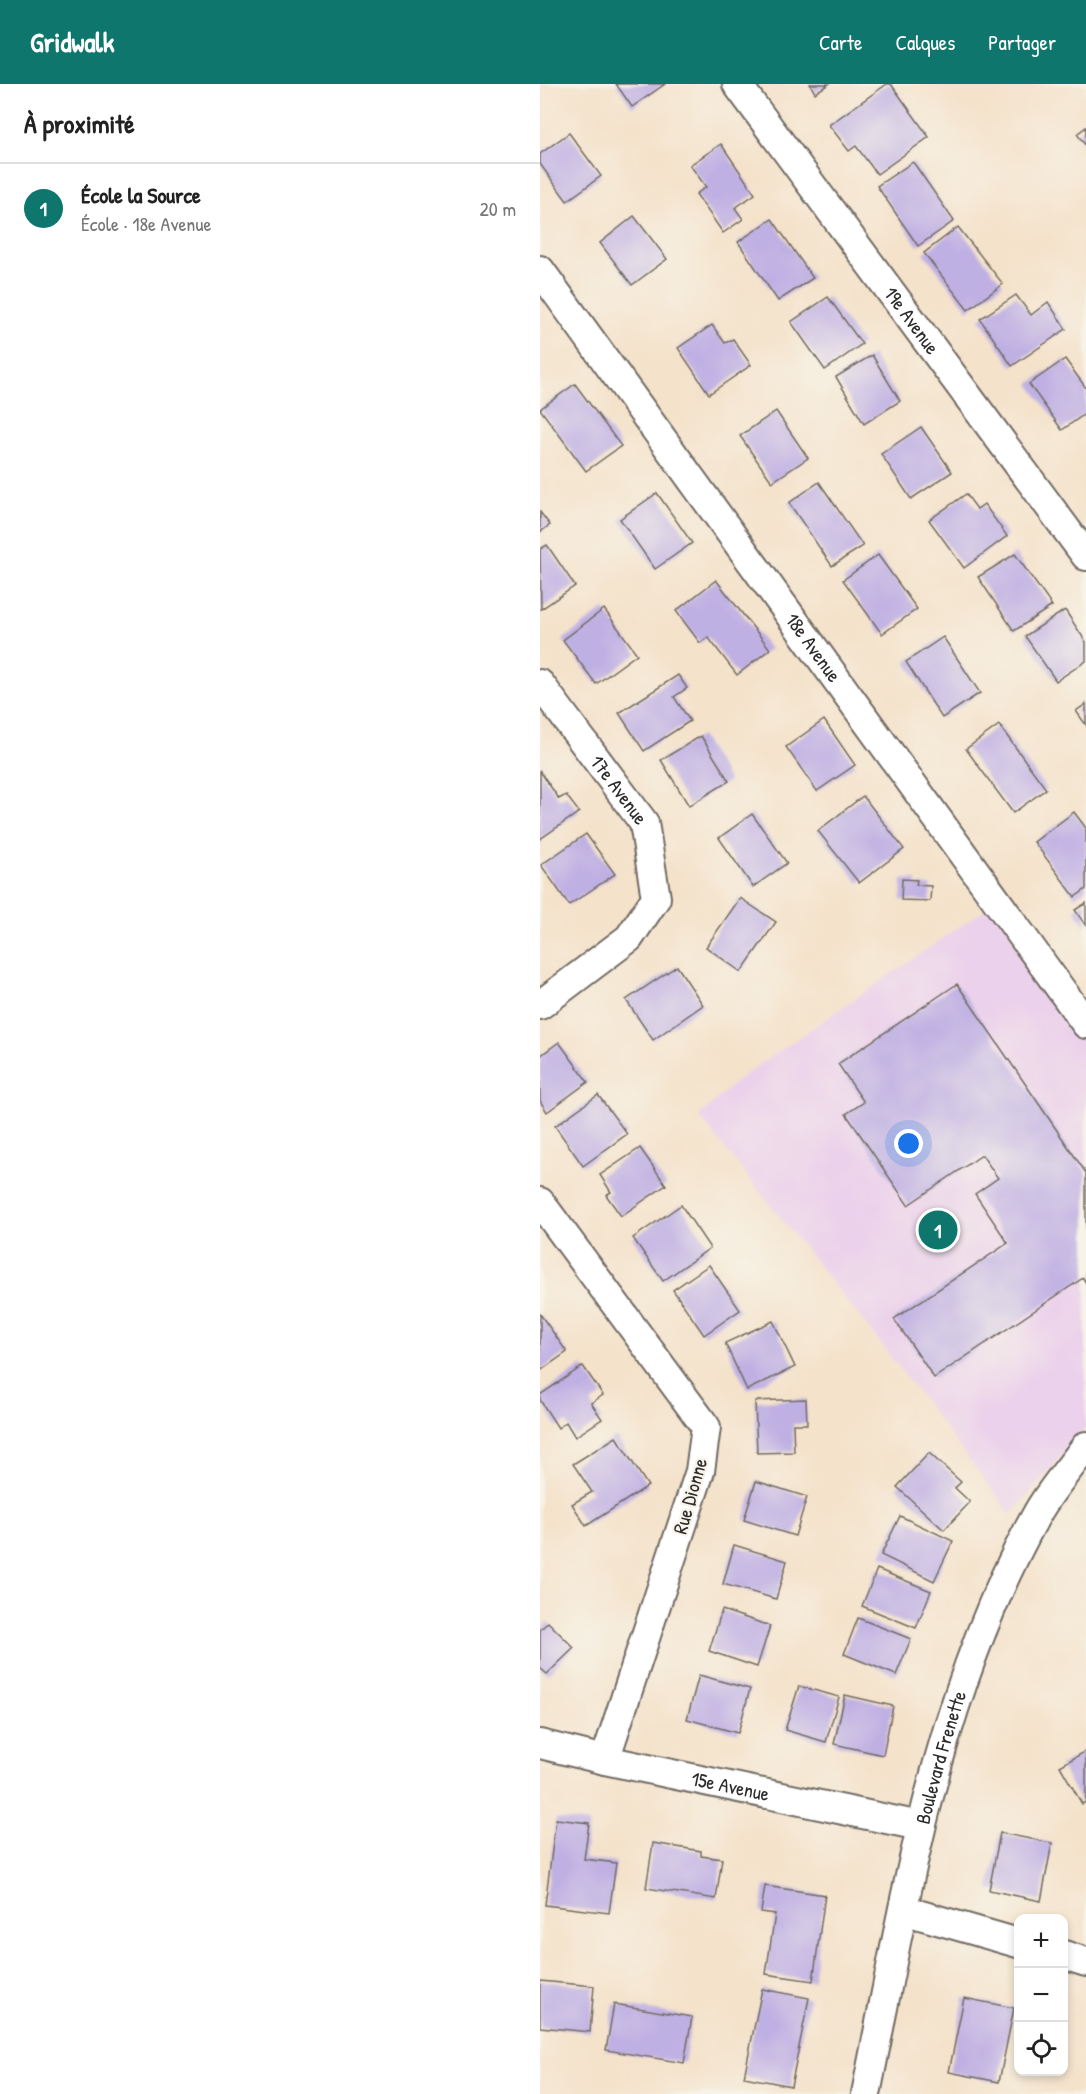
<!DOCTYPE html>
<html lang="fr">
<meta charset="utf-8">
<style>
body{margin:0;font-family:"Patrick Hand",sans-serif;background:#f6f6f6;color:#222}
.controls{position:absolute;right:18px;bottom:18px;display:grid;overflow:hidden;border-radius:12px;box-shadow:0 3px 9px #0003}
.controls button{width:54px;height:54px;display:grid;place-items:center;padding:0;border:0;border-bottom:2px solid #e0e0e0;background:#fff;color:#222;font:30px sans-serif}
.you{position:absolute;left:369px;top:1060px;width:21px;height:21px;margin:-15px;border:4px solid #fff;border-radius:50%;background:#1a73e8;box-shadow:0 0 0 9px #1a73e833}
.badge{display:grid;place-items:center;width:39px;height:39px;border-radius:50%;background:#0f766e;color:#fff;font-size:20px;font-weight:700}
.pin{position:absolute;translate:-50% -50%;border:3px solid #fff;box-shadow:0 2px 6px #0006}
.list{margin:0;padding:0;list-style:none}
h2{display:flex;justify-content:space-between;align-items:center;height:78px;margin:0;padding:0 24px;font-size:26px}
h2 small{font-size:20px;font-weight:400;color:#767676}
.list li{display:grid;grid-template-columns:39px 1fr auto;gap:18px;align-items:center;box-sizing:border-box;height:90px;padding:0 24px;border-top:2px solid #e0e0e0}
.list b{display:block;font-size:22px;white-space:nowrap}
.list p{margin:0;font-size:20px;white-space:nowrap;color:#767676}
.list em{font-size:20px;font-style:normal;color:#767676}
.icon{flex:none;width:33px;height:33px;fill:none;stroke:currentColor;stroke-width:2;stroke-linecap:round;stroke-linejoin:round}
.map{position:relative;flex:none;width:546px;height:2010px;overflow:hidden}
header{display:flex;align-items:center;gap:36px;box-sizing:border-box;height:84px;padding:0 30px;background:#0f766e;color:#fff}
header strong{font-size:28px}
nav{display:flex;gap:33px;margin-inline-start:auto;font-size:21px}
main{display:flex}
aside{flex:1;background:#fff}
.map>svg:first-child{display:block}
.built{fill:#ebd1eb}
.building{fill:#bfb0e3}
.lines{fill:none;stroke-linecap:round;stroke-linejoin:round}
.minor-casing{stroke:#716b63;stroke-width:32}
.minor{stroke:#fff;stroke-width:28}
.labels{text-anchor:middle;stroke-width:4.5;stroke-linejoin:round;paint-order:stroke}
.street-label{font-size:20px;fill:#2b2b2b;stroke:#f7f3e8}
</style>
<header>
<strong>Gridwalk</strong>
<nav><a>Carte</a><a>Calques</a><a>Partager</a></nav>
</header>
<main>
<aside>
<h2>À proximité<small></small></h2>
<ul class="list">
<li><span class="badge">1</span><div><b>École la Source</b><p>École · 18e Avenue</p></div><em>20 m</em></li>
</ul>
</aside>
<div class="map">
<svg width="546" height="2010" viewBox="0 0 546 2010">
<rect width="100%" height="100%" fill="#f7f3e8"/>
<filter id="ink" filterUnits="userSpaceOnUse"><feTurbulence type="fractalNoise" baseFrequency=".0167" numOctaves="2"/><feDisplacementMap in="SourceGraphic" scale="12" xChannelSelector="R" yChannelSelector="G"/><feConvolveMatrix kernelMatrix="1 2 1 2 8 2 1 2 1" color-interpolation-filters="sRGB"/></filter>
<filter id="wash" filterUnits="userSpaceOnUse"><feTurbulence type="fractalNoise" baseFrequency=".008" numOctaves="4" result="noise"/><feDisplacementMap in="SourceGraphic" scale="24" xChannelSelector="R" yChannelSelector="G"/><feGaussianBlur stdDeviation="1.35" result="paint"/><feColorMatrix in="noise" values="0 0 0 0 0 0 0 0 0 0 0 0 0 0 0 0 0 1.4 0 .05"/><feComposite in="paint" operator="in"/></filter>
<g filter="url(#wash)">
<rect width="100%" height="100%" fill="#f4e2ca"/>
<polygon class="built" points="464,812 546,930 546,1344 471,1431 341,1260 159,1032 199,995"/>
<g id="blocks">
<g class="building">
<polygon points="76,0 125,0 92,23"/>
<polygon points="270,0 289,0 275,9"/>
<polygon points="347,0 351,0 389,53 337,90 316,62 309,67 289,41"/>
<polygon points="546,43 546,62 537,50"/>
<polygon points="29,49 61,92 27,117 0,80 0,70"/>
<polygon points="181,60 215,110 195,124 203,135 183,149 156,110 166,103 150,81"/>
<polygon points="373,78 414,137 378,162 337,102"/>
<polygon points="94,132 127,175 92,201 60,159"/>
<polygon points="232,135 273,194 238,217 198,158"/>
<polygon points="418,143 463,200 428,226 384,169"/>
<polygon points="476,211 491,231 508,218 526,245 472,282 440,235"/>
<polygon points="288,213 322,260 285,286 251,238"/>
<polygon points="172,241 185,259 193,255 211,281 169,310 138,264"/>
<polygon points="332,271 360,317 324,340 296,293"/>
<polygon points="525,275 546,304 546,329 522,346 489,300"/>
<polygon points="35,300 81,362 46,387 0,325"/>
<polygon points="236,327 268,374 232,398 200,352"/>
<polygon points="381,343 412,388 371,415 341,370"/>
<polygon points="279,398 323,462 292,482 249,419"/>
<polygon points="117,409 152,459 115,485 80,435"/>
<polygon points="426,410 437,425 444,420 467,452 424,484 389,436"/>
<polygon points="0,428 10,441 0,448"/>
<polygon points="7,461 35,502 1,525 0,465"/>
<polygon points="475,470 512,522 474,547 438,493"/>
<polygon points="338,471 377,525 342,550 303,496"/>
<polygon points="176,496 230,565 197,591 168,553 160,559 136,527"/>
<polygon points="64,525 97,570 56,600 23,556"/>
<polygon points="525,526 546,558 546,577 516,597 485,552"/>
<polygon points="403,553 440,609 402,634 366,578"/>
<polygon points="138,591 147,604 134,613 150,637 104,667 79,629"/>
<polygon points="546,620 546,641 536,627"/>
<polygon points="284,636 315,681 277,707 246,663"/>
<polygon points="459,641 506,705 473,729 426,665"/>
<polygon points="161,652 189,697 149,722 121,676"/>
<polygon points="0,687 19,715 26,711 39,728 0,755"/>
<polygon points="323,712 364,765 319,799 278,747"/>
<polygon points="534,728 546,744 546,805 535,813 494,758"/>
<polygon points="212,730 247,779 213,803 179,754"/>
<polygon points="46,750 75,790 29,821 1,781"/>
<polygon points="362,795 377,796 376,801 391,802 390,817 361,816"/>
<polygon points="200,814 236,838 201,888 166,863"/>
<polygon points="546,819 546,842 535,826"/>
<polygon points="137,882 163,921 113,956 86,916"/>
<polygon points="417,900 546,1089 546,1199 543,1194 394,1294 354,1235 468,1159 435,1110 458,1094 442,1071 368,1121 306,1030 324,1018 298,980"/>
<polygon points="19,958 48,998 7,1028 0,1017 0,972"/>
<polygon points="58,1011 87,1050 43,1082 15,1042"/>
<polygon points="100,1064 126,1101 81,1132 66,1111 71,1108 60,1091"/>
<polygon points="141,1121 170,1164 123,1197 93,1154"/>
<polygon points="169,1181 200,1226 164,1251 133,1206"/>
<polygon points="0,1230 27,1268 0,1287"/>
<polygon points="233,1237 255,1283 207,1306 185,1259"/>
<polygon points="43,1282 63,1311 51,1319 62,1335 35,1353 26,1338 18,1344 0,1316 0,1311"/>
<polygon points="266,1315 267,1340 253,1340 254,1368 217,1369 215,1317"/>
<polygon points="76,1353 108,1402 46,1442 32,1420 52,1408 33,1380"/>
<polygon points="389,1369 421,1398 415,1404 430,1418 404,1446 357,1403"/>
<polygon points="216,1397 267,1413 255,1452 204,1436"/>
<polygon points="360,1432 413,1457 394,1497 341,1471"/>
<polygon points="194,1461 247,1477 236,1515 183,1500"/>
<polygon points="337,1485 391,1507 376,1544 322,1522"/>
<polygon points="182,1526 230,1542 217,1583 169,1567"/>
<polygon points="318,1534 371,1555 356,1591 304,1570"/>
<polygon points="8,1538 34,1564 7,1590 0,1584 0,1546"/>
<polygon points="159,1591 210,1605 198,1649 147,1635"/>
<polygon points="259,1602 299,1613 286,1658 245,1646"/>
<polygon points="305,1611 353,1622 343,1671 294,1660"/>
<polygon points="546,1667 546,1718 542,1720 520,1682"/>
<polygon points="16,1735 49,1739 44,1775 76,1779 69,1829 5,1821"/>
<polygon points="460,1749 512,1759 501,1817 449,1806"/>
<polygon points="113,1759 161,1767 161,1772 182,1775 176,1815 106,1804"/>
<polygon points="225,1802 285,1811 273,1897 226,1890 235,1830 221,1828"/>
<polygon points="0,1897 54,1902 50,1948 0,1943"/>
<polygon points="222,1905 269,1914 251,2002 204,1993"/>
<polygon points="424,1914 474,1924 459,1998 409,1988"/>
<polygon points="74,1920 152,1933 144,1979 66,1966"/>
</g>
</g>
</g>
<g filter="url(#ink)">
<use href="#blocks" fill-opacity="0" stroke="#716b63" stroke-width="1.5"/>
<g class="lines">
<g class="minor-casing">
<g id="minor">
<path id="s1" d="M 197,0 L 546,472"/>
<path id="s2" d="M 0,186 L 546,940"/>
<path id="s3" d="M 0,600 L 104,739 L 116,814 L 89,854 L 0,921"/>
<polyline points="0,1118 166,1343 160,1387 65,1676"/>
<path id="s4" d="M 0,1660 L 65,1676 L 380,1742"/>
<polyline points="363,1826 478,1859"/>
<polyline points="524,1871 546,1878"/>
<path id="s5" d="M 326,2010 C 366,1811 397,1608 498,1428 C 511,1405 530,1384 546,1362"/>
</g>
</g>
<use href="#minor" class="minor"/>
</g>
</g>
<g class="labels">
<g class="street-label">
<text dy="7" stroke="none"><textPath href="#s1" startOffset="294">19e Avenue</textPath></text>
<text dy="7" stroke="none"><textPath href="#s2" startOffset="466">18e Avenue</textPath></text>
<text dy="7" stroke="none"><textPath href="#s3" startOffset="132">17e Avenue</textPath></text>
<text transform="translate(150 1412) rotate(-74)" y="7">Rue Dionne</text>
<text dy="7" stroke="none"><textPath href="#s5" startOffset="345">Boulevard Frenette</textPath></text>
<text dy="7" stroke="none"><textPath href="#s4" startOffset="195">15e Avenue</textPath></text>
</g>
</g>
</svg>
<div class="controls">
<button>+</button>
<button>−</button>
<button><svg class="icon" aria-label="locate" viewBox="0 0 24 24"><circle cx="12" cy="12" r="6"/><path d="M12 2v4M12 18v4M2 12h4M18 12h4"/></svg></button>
</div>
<div class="you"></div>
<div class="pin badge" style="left:398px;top:1146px">1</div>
</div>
</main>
